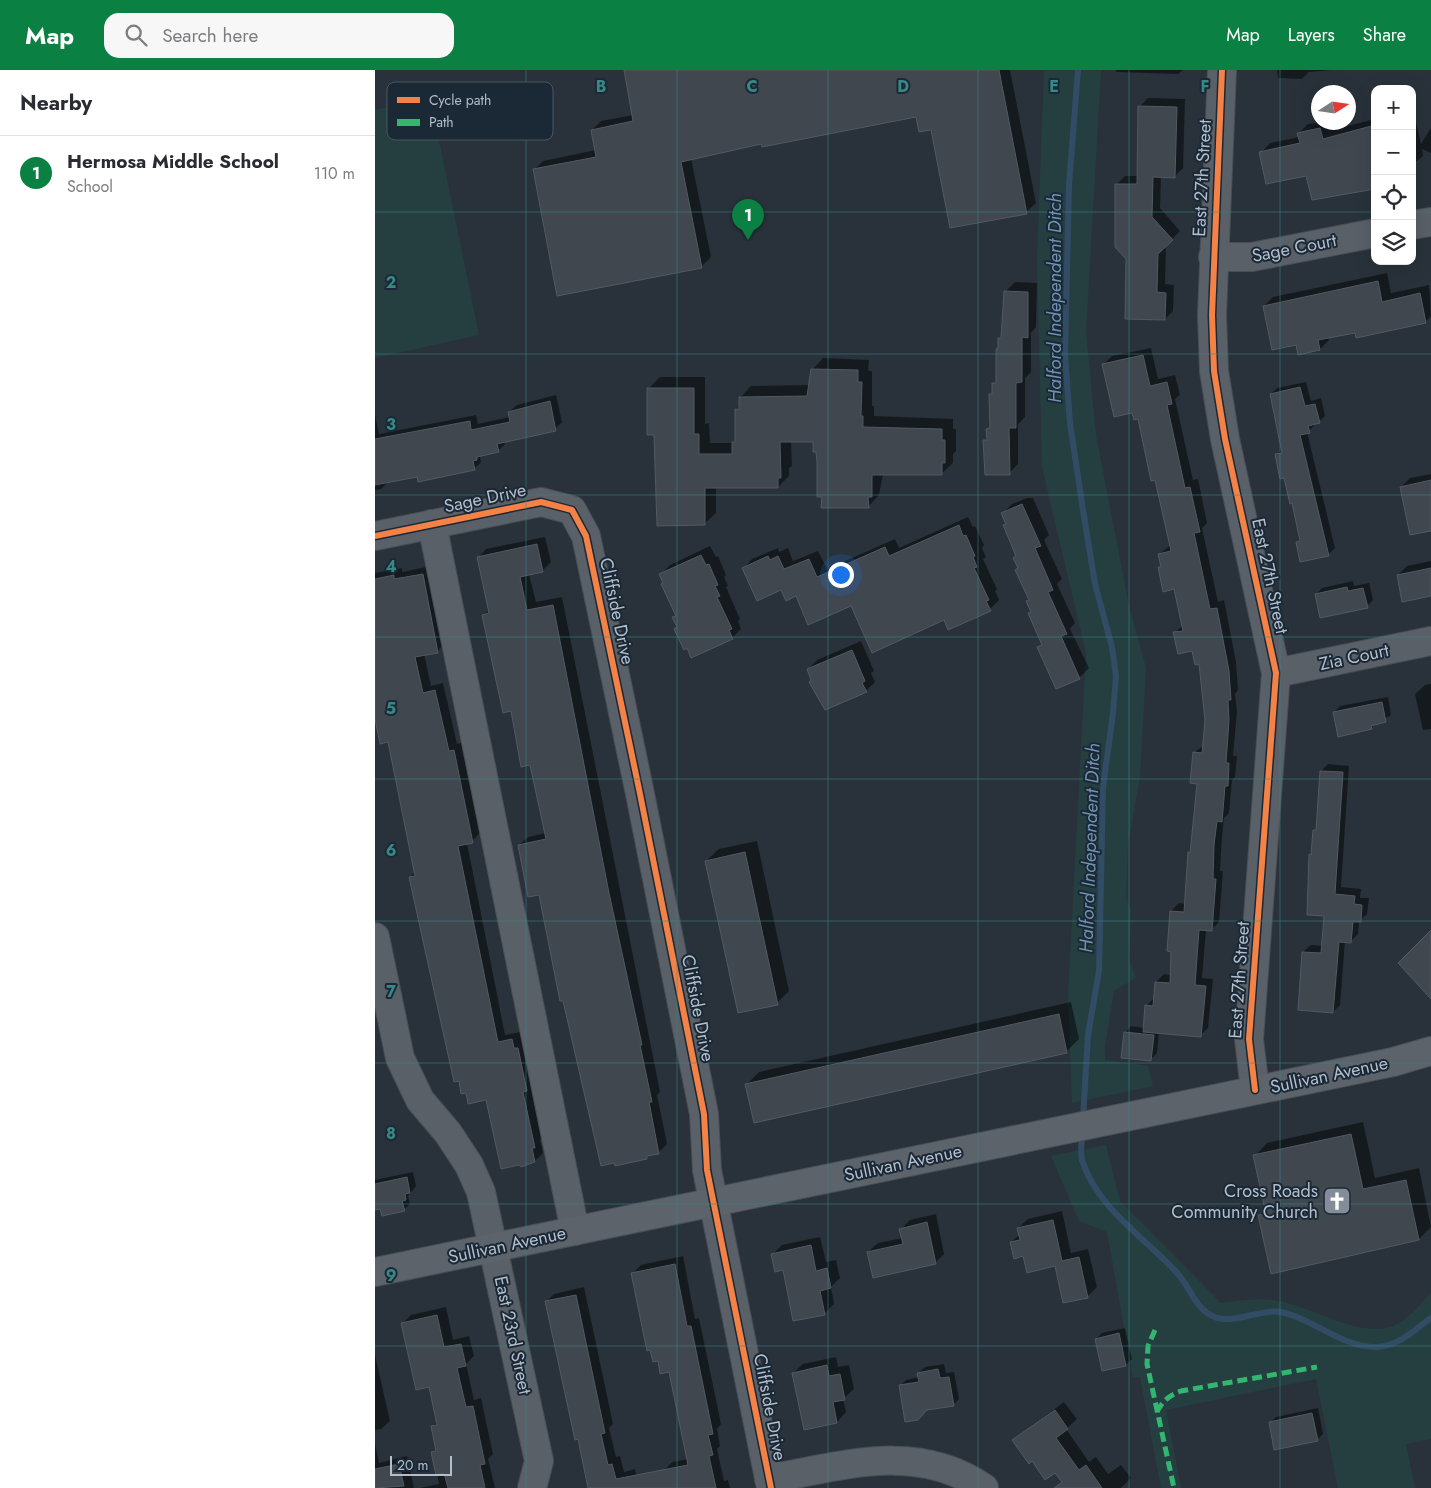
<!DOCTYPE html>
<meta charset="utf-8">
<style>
body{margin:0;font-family:Jost,sans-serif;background:#f7f7f7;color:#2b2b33}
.controls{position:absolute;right:15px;top:15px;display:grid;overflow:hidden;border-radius:10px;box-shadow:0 5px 20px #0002}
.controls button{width:45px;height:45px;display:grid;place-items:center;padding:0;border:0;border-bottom:1px solid #e1e1e2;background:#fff;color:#2b2b33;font:25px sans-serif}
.compass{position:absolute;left:936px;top:15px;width:45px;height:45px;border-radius:50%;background:#fff;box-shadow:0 5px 20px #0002;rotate:78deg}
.scale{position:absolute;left:15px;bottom:12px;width:62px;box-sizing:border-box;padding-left:5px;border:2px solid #b3becc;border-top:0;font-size:14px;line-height:18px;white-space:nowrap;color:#b3becc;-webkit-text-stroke:4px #1b2936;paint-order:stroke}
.you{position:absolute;left:465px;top:504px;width:18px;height:18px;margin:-12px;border:4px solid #fff;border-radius:50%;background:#1a73e8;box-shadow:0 0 0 8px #1a73e833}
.badge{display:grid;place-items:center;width:32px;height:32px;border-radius:50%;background:#0b8043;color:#fff;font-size:16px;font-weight:700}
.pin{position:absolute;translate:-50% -41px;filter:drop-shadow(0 1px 2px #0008)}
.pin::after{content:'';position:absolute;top:26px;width:18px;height:15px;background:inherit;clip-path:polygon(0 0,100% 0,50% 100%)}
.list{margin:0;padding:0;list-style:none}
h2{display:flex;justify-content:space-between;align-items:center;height:65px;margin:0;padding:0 20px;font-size:21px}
h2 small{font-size:16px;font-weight:400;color:#7c7c81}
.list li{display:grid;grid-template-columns:32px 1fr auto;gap:15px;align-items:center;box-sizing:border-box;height:75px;padding:0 20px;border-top:1px solid #e1e1e2}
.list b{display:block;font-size:19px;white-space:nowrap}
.list p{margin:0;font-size:16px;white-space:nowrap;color:#7c7c81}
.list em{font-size:16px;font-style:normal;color:#7c7c81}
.icon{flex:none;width:28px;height:28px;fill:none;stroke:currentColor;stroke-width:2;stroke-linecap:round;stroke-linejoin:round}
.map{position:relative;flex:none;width:1056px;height:1418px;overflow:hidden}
header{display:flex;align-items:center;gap:30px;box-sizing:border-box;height:70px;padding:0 25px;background:#0b8043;color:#fff}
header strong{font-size:24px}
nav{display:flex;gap:28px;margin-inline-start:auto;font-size:18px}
.search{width:350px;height:45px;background:#f7f7f7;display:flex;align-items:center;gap:12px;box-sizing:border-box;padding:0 18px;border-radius:15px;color:#7c7c81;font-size:19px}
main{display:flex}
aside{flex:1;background:#fff}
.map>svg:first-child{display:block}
.green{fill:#253f41}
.shadow{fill:#0007}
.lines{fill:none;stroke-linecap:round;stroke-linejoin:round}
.stream{stroke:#334c66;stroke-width:6}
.building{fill:#40474f;stroke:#515962}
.minor-casing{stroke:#484e54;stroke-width:30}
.major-casing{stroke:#474e56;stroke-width:30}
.minor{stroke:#5a6068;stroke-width:28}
.major{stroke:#5c636a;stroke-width:28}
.quiet{stroke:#33b770;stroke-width:5;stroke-dasharray:10 5;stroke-linecap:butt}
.cycleway-casing{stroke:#1b2936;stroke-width:9}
.cycleway{stroke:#f48246;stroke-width:6}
.grid{fill:none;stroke:#388886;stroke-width:1;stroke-opacity:0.55}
.labels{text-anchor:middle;stroke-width:4;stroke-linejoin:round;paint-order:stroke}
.street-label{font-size:18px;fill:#b3becc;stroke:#1b2936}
.poi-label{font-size:18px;fill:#b3becc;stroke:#1b2936;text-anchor:end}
.water-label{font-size:19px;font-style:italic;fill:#7092b2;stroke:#1b2936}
.key{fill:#1b2936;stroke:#495663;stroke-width:1}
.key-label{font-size:14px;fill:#b3becc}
.grid-label{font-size:16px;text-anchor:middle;font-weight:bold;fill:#388886;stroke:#1b2936;stroke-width:4;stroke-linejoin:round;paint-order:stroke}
</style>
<header>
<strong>Map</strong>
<div class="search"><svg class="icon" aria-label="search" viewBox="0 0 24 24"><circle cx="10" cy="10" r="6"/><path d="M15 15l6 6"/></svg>Search here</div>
<nav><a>Map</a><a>Layers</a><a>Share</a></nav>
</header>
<main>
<aside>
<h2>Nearby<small></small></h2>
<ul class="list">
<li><span class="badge">1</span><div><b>Hermosa Middle School</b><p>School</p></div><em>110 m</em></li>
</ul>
</aside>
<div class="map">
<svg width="1056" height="1418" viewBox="0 0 1056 1418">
<rect width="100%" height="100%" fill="#29323a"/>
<g class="green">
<polygon points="669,0 726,0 711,262 721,365 754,536 771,598 765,707 753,774 751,827 756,840 754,890 761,908 739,921 730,976 730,990 773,996 778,1016 697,1033 693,926 711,583 667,397 662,189"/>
<polygon points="45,30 58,41 104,265 0,288 0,40"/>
<path d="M 731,1075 L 745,1131 L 846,1233 C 865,1231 884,1227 903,1231 C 937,1236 984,1269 1018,1256 C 1033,1250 1045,1234 1056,1223 L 1056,1369 L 1031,1374 L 1040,1418 L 963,1418 L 941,1309 L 791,1340 L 806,1418 L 786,1418 L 765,1307 L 758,1308 L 732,1162 L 704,1151 L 676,1086 Z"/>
</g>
<g class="shadow">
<polygon points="250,0 635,0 661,133 651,142 542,45 387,72 316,88 336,187 326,197 159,100 168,91 221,80 217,60 226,51 258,45"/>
<polygon points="741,0 808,0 803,4 741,2"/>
<polygon points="902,0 957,0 934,2 927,9 903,8"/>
<polygon points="773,28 810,29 808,98 800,106 786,106 785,138 805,161 791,175 790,214 799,215 798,241 790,249 752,188 742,114 750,106 763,106 764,37"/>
<polygon points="1038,39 1046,74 1056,58 1056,83 1047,79 1048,86 1037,95"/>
<polygon points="1000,49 1000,117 932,104 886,83 895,73 924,67 924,63 933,54 955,52 957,60"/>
<polygon points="1012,203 1016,223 1054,215 1056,246 1051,252 953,267 954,270 945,279 922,273 889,236 898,227"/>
<polygon points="640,212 662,213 661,257 656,263 656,302 650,308 650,347 643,354 643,394 634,403 610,370 613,367 613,359 616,356 616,325 618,322 618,314 623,310 624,268 628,265 630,222"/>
<polygon points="776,278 783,309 800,305 805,325 800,329 818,410 823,409 832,453 827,458 843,532 849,530 861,592 863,620 860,624 862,641 858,686 862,686 860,707 857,710 854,743 849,748 847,766 845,801 848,801 844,852 836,860 831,860 827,908 838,909 833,958 825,966 784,962 782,983 776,989 750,963 756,956 769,958 771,936 780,927 781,912 789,904 796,905 796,841 804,833 810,834 814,783 817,780 823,712 819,683 829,675 831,650 825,593 818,579 800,563 808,555 800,517 784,498 786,495 784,484 796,475 781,409 764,347 729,294 737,286"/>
<polygon points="448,288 494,290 493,301 497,301 497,336 499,336 499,346 578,349 578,359 581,359 581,381 578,384 578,393 566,404 508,404 504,425 493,437 448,426 440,370 416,371 417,396 414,398 414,406 403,417 341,417 341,443 329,454 280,363 273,319 285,307 330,307 330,354 334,353 335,373 358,373 361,370 361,339 365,336 365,328 376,316 435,315 437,300"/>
<polygon points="931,312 936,331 946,328 950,346 932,362 960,478 954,484 926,490 922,472 926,469 918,432 901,385 908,378 896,324 902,318"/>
<polygon points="181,325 187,352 180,359 129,371 130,374 123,381 105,386 106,392 99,399 43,406 13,412 6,419 0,420 0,344 4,364 101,345 103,354 135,347 134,342 142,335"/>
<polygon points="1056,404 1056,459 1026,417 1035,408"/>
<polygon points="652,428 658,428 674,465 669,470 687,509 682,514 700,553 695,559 714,598 704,608 664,577 668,574 654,543 657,541 655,529 642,486 629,456 632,453 627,444 637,434"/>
<polygon points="593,447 598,457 600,456 609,475 607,478 611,487 608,489 622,519 620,521 624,530 615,539 477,534 422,524 368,499 377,489 403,478 404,482 413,478 418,491 443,481 452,499 520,469 524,478"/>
<polygon points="170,467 176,492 167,501 154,504 161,532 187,527 285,1022 282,1025 292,1074 284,1082 275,1084 272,1088 144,775 153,767 171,763 156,694 137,640 109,545 114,540 103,488 111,479"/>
<polygon points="335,476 341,487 343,486 351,505 349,507 353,516 351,517 365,549 363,551 366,559 357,568 303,557 299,548 302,544 286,504 295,495"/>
<polygon points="1056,491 1056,524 1023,505 1032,496"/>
<polygon points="56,496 70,573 62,582 49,584 56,616 68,613 82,674 86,673 105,763 97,771 92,773 130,965 145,962 147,971 151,970 160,1012 156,1016 167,1068 165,1070 168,1083 160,1091 112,1029 35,807 40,802 14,671 0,639 0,503 27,498 27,502"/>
<polygon points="978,511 979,516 994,513 998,530 992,536 941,524 947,518"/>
<polygon points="486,571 499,601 496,603 500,612 491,621 438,609 433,599 442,590"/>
<polygon points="1056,614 1056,659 1048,660 1040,624 1050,615"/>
<polygon points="1013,627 1016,645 996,658 959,642 965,636"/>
<polygon points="953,694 974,696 966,817 986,819 985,828 994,828 992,844 984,851 983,864 976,871 970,871 965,935 958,942 928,882 936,875 948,876 950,845 936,785 940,760 942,757 946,701"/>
<polygon points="382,771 414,921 402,933 331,791 344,779"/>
<polygon points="696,932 704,969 692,981 380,1052 372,1014 384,1002"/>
<polygon points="988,1052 1000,1108 1044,1098 1056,1157 1044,1169 884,1146 891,1139 880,1086 892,1073"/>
<polygon points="38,1102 41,1116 33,1126 35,1134 29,1140 0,1139 0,1110"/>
<polygon points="687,1141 696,1183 713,1179 722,1217 712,1227 681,1195 636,1172 645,1164 643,1158 653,1149"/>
<polygon points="561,1144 569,1184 560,1193 493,1182 503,1173 528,1168 526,1159 535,1150"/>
<polygon points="445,1167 451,1192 461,1190 465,1208 456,1217 459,1234 450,1243 419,1250 409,1199 398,1184 407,1175"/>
<polygon points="308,1186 320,1249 324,1248 346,1354 342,1359 345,1376 342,1379 349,1411 353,1410 355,1418 292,1418 289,1401 297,1392 313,1389 295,1301 284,1289 258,1203 266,1195"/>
<polygon points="209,1217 238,1354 234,1358 241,1387 245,1386 249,1402 260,1399 263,1413 258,1418 214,1418 171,1232 179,1224"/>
<polygon points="71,1237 78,1270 94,1266 99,1286 91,1294 99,1330 106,1328 118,1384 113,1389 120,1418 44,1418 64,1414 58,1383 62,1378 57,1357 63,1351 55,1316 28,1253 36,1245"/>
<polygon points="750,1258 757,1289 751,1295 728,1300 721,1269 727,1263"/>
<polygon points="0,1285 15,1351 6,1359 0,1360"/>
<polygon points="461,1287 463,1297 474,1295 479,1319 468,1329 471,1342 462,1352 418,1303 428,1294"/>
<polygon points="569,1294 571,1303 579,1302 584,1329 578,1335 551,1339 525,1316 531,1310 544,1307 543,1303 550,1297"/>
<polygon points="689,1332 702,1349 691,1359 714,1392 721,1387 733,1404 746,1395 756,1408 746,1418 693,1418 680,1401 657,1389 639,1370"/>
<polygon points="943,1338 948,1364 942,1370 895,1353 901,1347"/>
<polygon points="0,1373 4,1393 32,1386 39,1418 0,1418"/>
</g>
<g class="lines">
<g class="stream">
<polyline points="703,0 694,115 690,285 695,353 708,440 720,514 737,577 741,606 738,643 728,718 724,901 713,965 708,1048"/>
<path d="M 707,1063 C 707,1071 705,1082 707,1090 C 723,1140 770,1167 803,1204 C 814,1216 819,1234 832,1243 C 854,1259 882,1238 905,1242 C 938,1248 965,1277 1001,1277 C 1025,1276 1037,1261 1056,1248"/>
</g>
</g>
<g class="building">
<polygon points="249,0 624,0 652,144 575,158 556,60 544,62 541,47 387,77 386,74 306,92 327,198 182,226 158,99 221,87 216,60 258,51"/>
<polygon points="763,36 802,37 800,108 778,107 777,147 798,170 783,184 782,222 791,223 790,250 750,249 751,189 740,177 740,114 762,114"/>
<polygon points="1000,55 1000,119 937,130 931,106 891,114 884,82 925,73 922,63 945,58 948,69"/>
<polygon points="1003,211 1007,232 1045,223 1051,253 981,268 980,263 943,270 945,280 923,285 921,275 897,280 888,236"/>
<polygon points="629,221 653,222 653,268 647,267 647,312 641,313 641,358 634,358 635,405 610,405 608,370 612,370 611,359 615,358 614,324 617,324 617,313 621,313 621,279 623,278 623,268 626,268"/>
<polygon points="768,285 775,316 792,312 797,334 792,335 810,418 815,417 825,462 819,463 835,539 842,538 854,601 856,630 853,630 854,650 851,693 854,693 853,716 850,716 847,752 842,751 839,775 838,809 841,809 837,861 824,860 820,915 831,916 826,967 768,962 770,935 778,936 780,912 795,913 796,882 792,881 795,841 809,842 813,782 815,783 822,714 815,713 818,682 827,683 830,650 824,594 820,595 817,581 803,584 798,562 808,561 799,519 788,522 783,497 786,497 783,484 796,481 780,410 776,411 763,349 759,350 757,343 739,347 727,294"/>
<polygon points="436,299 483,300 483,312 487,312 486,346 488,346 488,357 567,359 567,370 570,370 570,393 567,393 567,405 497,405 497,427 493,427 494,438 446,438 447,427 442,427 442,392 441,382 438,382 438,372 405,372 406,408 403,408 403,418 330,418 330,455 282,456 279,365 272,365 272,318 319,318 319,364 324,364 324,384 357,384 357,372 360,372 360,339 364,339 364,327 432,326"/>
<polygon points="925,317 930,336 940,334 945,353 933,356 935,363 925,365 954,486 925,492 921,472 925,471 917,433 915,434 909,408 905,409 900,384 907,383 895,324"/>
<polygon points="175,331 181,361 122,374 124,382 102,387 102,390 98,391 100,400 43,412 42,407 0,415 0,369 95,351 96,360 135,352 133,342"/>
<polygon points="1056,410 1056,461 1035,465 1025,417"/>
<polygon points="647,434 666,476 660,478 678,520 673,522 692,564 686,566 705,609 681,619 662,577 667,575 653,543 656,542 651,531 654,530 640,500 643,498 638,488 641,486 628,455 631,454 626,443"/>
<polygon points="584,455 588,466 591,465 600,486 598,487 602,497 599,498 614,530 611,531 616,541 573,560 569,550 497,583 476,536 433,555 421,526 411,531 406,520 382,531 367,498 393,486 395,490 403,486 409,499 434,489 442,507 510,477 514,486"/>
<polygon points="162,474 168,502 145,507 152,540 178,535 234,823 267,975 265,975 277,1032 274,1032 284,1084 272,1086 272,1089 240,1096 239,1093 226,1096 188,931 185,931 164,825 153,827 143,775 171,769 155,695 146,697 136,641 128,643 107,545 114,543 102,487"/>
<polygon points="326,485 331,495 334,494 343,515 340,516 345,526 342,527 357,559 354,560 358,569 316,588 312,578 309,580 299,559 302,557 297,547 301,546 286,514 288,513 284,504"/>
<polygon points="1056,498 1056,526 1027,532 1022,505"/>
<polygon points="48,504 63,583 40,587 48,623 60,620 74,681 79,680 98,773 83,776 123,972 137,969 139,978 143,978 152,1021 148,1022 160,1078 157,1078 160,1092 146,1097 144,1095 126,1099 111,1030 93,1034 91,1023 86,1024 84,1011 79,1012 34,807 40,806 13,672 5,674 0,649 0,509 19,505 19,509"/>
<polygon points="972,517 973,521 988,518 993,538 945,548 940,524"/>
<polygon points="477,580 490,611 487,613 492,622 450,640 434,612 436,610 432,599"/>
<polygon points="1007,632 1011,652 996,656 997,659 963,667 958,642"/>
<polygon points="945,701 968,702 960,824 980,826 979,834 987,835 986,852 978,852 976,873 964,872 958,943 923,940 927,882 946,883 949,846 932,845 934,784 936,785 938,760 941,760"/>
<polygon points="370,782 403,935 363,943 330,791"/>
<polygon points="1056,860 1056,929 1023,893"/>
<polygon points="684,944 692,983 379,1053 370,1014"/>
<polygon points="749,962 779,965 776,991 746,988"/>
<polygon points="976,1064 988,1119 1031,1110 1044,1170 896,1204 883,1145 891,1144 878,1085"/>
<polygon points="32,1107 35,1123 30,1124 31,1130 27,1131 30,1141 7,1146 5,1139 0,1140 0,1114"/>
<polygon points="678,1150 687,1191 704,1187 713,1228 688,1233 680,1196 652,1203 648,1186 639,1189 635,1172 645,1170 642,1158"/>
<polygon points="552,1152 561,1194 498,1208 492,1182 528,1174 524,1159"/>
<polygon points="436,1175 441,1201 452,1198 456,1218 445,1221 450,1245 418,1251 408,1200 400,1202 396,1184"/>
<polygon points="300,1194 312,1256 316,1256 338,1364 333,1365 338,1385 334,1386 341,1418 213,1418 203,1369 200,1370 170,1231 201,1225 230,1363 226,1364 233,1395 237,1394 241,1409 313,1395 294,1302 285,1304 283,1291 278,1292 275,1280 272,1281 256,1203"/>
<polygon points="62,1245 69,1277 86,1274 91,1296 82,1298 91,1337 98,1336 110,1394 105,1395 110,1418 73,1418 69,1403 61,1405 56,1382 61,1381 56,1356 62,1355 54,1317 41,1320 26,1253"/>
<polygon points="744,1263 751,1296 727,1301 720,1269"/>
<polygon points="452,1295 454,1306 465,1304 470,1330 458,1332 462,1353 429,1360 417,1303"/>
<polygon points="563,1299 565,1308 574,1307 579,1336 552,1340 543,1350 530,1352 524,1315 544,1312 542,1303"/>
<polygon points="680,1340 693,1359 681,1368 704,1400 711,1395 727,1418 679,1418 687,1412 680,1403 670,1410 657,1391 654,1394 637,1370"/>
<polygon points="937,1343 943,1371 899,1380 894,1352"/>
<polygon points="24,1394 29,1416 0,1418 0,1399"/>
</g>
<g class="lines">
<g class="minor-casing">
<g id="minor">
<polyline points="847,0 837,245 839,301 850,369 901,603 874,969 880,1020"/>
<polyline points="1037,155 1055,152"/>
<polyline points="838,187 877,187 1000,163"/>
<polyline points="57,454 200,1161"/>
<polyline points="0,466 166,432 197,440 211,466 264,719 329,1044 332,1100 396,1418"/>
<polyline points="901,603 1056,571"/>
<polyline points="0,867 25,988 45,1030 73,1063 94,1095 106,1122 164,1391 157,1418"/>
<path d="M 394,1409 C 467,1396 542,1371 609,1418"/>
</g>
</g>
<g class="major-casing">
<polyline id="major" points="0,1202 1018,992 1056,981"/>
</g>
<use href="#minor" class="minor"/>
<use href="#major" class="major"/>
<g class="quiet">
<polyline points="780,1260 773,1276 772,1294 799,1418"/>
<path d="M 782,1342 C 788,1330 794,1326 806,1321 L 942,1297"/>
</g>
<g class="cycleway-casing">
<g id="cycleway">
<polyline points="847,0 837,245 839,301 850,369 901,603 874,969 880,1020"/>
<polyline points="0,466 166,432 197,440 211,466 264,719 329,1044 332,1100 396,1418"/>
</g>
</g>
<use href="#cycleway" class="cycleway"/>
</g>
<path class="grid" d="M 151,0 L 151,1418M 302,0 L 302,1418M 453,0 L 453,1418M 603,0 L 603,1418M 754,0 L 754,1418M 905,0 L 905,1418M 0,142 L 1000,142M 1037,142 L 1056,142M 0,284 L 1056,284M 0,425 L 1056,425M 0,567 L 1056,567M 0,709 L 1056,709M 0,851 L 1056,851M 0,993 L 1056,993M 0,1134 L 1056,1134M 0,1276 L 1056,1276"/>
<defs>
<g id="church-square" transform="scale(1.4375)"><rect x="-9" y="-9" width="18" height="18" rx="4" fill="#838d99" stroke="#1b2936"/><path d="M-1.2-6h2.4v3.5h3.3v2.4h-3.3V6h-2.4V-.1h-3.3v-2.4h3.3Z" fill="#fff"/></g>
</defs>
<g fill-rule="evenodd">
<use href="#church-square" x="962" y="1131"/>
</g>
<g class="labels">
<g class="street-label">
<text transform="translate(827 108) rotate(-87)" y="6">East 27th Street</text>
<text transform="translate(919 178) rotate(-11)" y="6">Sage Court</text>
<text transform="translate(110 428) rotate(-12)" y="6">Sage Drive</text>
<text transform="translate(895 506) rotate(78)" y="6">East 27th Street</text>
<text transform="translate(242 541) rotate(78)" y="6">Cliffside Drive</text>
<text transform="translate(979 587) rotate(-12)" y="6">Zia Court</text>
<text transform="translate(864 910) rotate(-86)" y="6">East 27th Street</text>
<text transform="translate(323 938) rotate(79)" y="6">Cliffside Drive</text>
<text transform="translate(954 1005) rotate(-12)" y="6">Sullivan Avenue</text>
<text transform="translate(528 1093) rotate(-12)" y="6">Sullivan Avenue</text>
<text transform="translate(132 1175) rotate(-12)" y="6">Sullivan Avenue</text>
<text transform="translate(138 1265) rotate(78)" y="6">East 23rd Street</text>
<text transform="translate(395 1337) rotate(79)" y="6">Cliffside Drive</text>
</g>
<g class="poi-label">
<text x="943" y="1127">Cross Roads<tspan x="943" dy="21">Community Church</tspan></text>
</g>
<g class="water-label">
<text transform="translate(679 228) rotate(-90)" y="7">Halford Independent Ditch</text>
<text transform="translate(714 778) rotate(-88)" y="7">Halford Independent Ditch</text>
</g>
</g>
<rect x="12" y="12" width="166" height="58" rx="8" class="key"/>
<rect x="22" y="27" width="23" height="6" fill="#f48246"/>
<rect x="22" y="49" width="23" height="7" fill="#33b770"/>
<g class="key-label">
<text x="54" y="35">Cycle path</text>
<text x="54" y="57">Path</text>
</g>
<g class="grid-label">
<text x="226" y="22">B</text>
<text x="377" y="22">C</text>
<text x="528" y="22">D</text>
<text x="679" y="22">E</text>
<text x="830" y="22">F</text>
<text x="16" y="218">2</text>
<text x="16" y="360">3</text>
<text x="16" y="502">4</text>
<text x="16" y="644">5</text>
<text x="16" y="786">6</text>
<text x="16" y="927">7</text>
<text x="16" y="1069">8</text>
<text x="16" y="1211">9</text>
</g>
</svg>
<div class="controls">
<button>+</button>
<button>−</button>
<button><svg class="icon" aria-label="locate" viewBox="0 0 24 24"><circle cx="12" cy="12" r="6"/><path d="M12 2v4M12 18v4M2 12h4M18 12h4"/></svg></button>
<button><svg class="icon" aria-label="layers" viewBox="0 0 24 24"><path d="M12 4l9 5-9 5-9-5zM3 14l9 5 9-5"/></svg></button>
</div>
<svg class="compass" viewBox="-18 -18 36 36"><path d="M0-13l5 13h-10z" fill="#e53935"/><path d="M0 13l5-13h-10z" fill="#7c7c81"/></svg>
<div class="scale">20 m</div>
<div class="you"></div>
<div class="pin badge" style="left:373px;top:170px">1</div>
</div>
</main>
